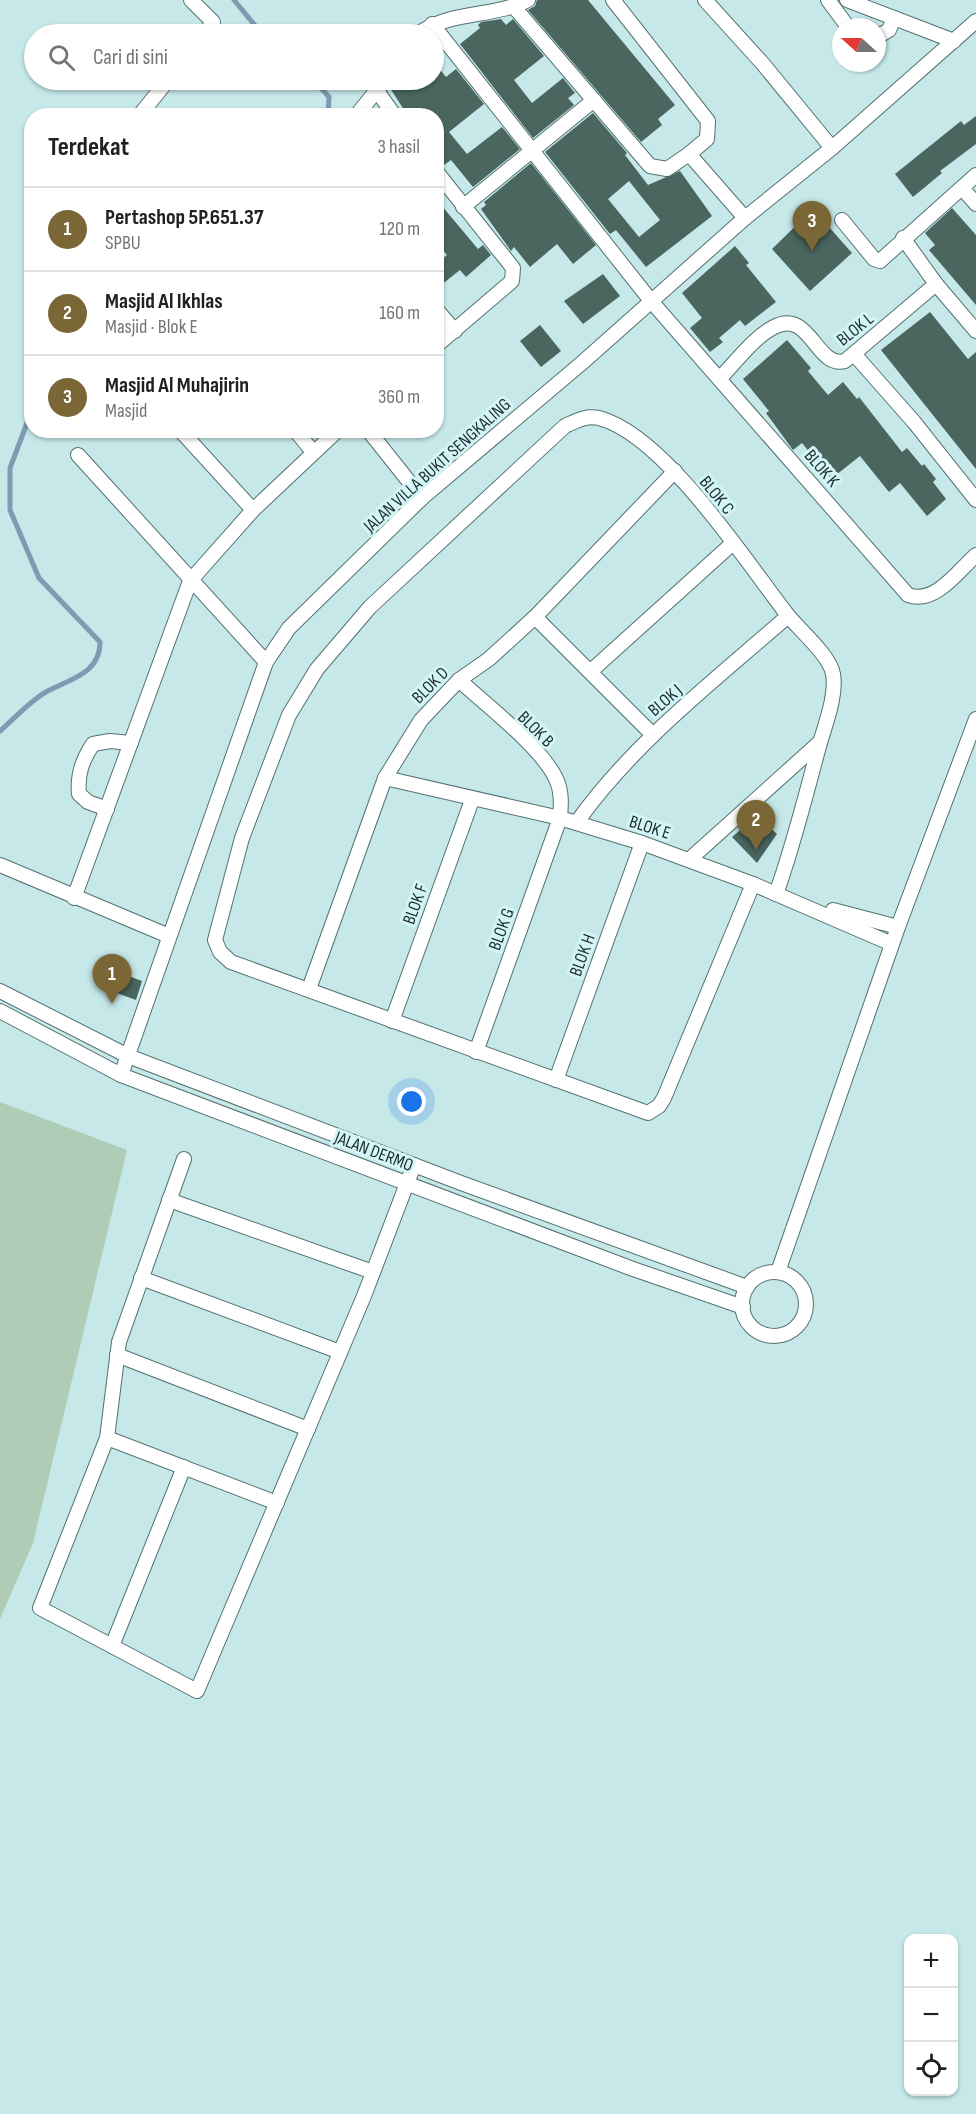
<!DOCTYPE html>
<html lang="id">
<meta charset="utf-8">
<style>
body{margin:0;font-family:"Sofia Sans Condensed",sans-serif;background:#f6f6f6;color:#202124}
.controls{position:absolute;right:18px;bottom:18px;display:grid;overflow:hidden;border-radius:12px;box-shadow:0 2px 4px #0004}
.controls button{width:54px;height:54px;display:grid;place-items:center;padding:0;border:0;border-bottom:2px solid #e0e0e0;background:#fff;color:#202124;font:30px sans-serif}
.compass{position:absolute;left:832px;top:18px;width:54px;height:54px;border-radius:50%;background:#fff;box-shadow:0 2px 4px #0004;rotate:291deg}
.you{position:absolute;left:412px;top:1102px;width:21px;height:21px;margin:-15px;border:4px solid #fff;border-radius:50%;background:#1a73e8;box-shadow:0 0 0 9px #1a73e833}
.badge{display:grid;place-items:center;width:39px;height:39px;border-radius:50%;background:#7b6635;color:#fff;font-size:20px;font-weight:700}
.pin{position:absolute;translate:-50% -50px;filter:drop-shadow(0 2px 3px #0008)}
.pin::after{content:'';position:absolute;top:32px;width:21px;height:18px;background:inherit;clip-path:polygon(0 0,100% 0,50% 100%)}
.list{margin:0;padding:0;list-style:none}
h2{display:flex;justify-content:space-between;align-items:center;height:78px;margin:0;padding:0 24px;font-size:26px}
h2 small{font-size:20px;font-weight:400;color:#757577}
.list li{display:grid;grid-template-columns:39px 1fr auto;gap:18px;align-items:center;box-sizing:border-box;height:84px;padding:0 24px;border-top:2px solid #e0e0e0}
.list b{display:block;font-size:22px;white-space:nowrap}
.list p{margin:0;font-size:20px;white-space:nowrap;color:#757577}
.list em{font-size:20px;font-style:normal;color:#757577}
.icon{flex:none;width:33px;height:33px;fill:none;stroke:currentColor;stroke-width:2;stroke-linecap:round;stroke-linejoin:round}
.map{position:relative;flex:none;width:976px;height:2114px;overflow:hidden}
.search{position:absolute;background:#fff;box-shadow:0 2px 4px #0004;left:24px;top:24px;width:420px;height:66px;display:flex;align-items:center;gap:15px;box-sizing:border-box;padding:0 21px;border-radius:33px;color:#757577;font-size:22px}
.panel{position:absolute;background:#fff;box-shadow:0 2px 4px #0004;left:24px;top:108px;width:420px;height:330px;border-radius:24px}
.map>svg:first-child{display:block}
.green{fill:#aeccb6}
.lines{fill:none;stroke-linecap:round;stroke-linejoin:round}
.stream{stroke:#7f9ab1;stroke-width:5}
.building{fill:#4a665f;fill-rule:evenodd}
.minor-casing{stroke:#537172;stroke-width:16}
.minor{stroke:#fff;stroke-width:14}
.labels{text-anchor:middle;stroke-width:6;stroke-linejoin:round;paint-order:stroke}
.street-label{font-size:18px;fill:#1d2a2b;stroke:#d3f5f7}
</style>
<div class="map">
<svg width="976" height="2114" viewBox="0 0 976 2114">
<rect width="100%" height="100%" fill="#c6e8e9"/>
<polygon class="green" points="0,1102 127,1150 33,1543 0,1619"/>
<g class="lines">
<g class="stream">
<polyline points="234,0 262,34"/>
<polyline points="314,80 329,97 328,116"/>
<path d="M 0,731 C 15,718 30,701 46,692 C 70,679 100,674 100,642 L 39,578 L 10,510 L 10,468 L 32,410"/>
</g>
</g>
<g class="building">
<polygon points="537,0 588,0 675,105 658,119 662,125 641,142 528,10 535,6"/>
<polygon points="501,19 506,25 513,19 544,56 514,80 532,103 563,78 575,93 568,98 574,105 533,138 460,44 480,28 478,25 481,22"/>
<polygon points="434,62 446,77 456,69 484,104 449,132 467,154 502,127 520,149 473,187 451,160 444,165 436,156 436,116 408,116 390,88 396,80 434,80"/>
<path d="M 593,113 L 627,153 L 625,155 L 648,185 L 680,171 L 712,216 L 646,267 L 616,230 L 610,234 L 545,152 ZM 629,181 L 660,220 L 639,237 L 608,199 Z"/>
<polygon points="976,116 976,144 940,171 942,173 913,197 895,174 961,121 964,125"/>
<polygon points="531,163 596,245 573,264 557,244 530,267 514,247 511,251 481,209 486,205 484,202"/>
<polygon points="436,199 478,249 483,245 491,255 466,277 460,270 436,289 436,264 447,255 436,242"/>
<polygon points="952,208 976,235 976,305 929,250 935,245 925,233"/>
<polygon points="813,209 852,253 810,291 772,249"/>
<polygon points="735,246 749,263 746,265 776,302 745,326 740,320 719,338 723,342 710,352 690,328 702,318 682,293"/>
<polygon points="603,274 620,296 583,324 564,301"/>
<polygon points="930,312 968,359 976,352 976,469 881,350"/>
<polygon points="540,325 561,351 541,367 520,341"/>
<polygon points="787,340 811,368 808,371 828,395 843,382 857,399 859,397 902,452 907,448 922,466 924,464 936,479 933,482 946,499 927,516 900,483 889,492 860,456 831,479 802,443 793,450 766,413 769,411 743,379"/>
<polygon points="757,816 777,834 757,863 732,837"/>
<polygon points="104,967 142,981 136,1000 97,986"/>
</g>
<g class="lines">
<g class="minor-casing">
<g id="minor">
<polyline points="191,0 213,22 205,34"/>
<polyline points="613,0 708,121 707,139 689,154"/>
<polyline points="705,0 763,64 832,148"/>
<polyline points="828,0 848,27"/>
<polyline points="847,0 954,41"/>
<polyline points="514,7 650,166 667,169 689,154 745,218"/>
<path d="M 432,24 L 651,301 L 908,595 C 935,605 958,571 976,555"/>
<path d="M 418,34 C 451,10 493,18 528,0"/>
<polyline points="877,37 889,30 894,18"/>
<polyline points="377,91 395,116"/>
<polyline points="139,116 168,80"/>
<polyline points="356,116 385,80"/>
<polyline points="436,171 513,268 512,281 436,346"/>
<polyline points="962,188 976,204"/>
<polyline points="463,207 594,100"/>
<polyline points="842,220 874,259 880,261 976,175"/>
<polyline points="903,238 936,284 976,331"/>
<polyline points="436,309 455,331"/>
<polyline points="854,354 914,422 976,500"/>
<path d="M 720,378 C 736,362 754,337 774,327 C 810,308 816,369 845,361 L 936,284"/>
<polyline points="180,430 253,510"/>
<polyline points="295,430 313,452"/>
<polyline points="368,430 422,498"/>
<polyline points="78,455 266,662"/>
<polyline points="535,617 653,735"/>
<polyline points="591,671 733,543"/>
<path d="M 459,680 C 485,704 544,749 557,781 C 562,793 561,805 560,818 L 476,1052"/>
<polyline points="385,778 560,818 642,843 753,884 892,944"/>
<path d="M 107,809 L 88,802 L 79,794 C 77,775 82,760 93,744 L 110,741 L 131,743"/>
<path d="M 577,822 C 634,742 714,681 788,616"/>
<polyline points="690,859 820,742"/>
<polyline points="0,865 169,936"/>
<path d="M 753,884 L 664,1098 L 659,1106 L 648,1113 L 231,962 L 220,952 L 215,940 L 242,838 L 289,715 L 317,669 L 370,607 L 565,426 C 576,421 586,415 599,418 C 664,435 745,560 786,613 C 798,629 830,655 833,674 C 837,697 824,727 818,750 C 805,798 793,847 776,894"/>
<polyline points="74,898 190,581 253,510 338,430"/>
<polyline points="833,910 898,927"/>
<polyline points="309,989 385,778 421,720 459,680 489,659 535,617 675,471"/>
<polyline points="0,991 128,1056 461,1183 747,1287"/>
<polyline points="0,1011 121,1075 633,1269 743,1307"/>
<polyline points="392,1021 472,800"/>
<polyline points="121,1075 266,662 289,628 422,498 583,362 745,218 832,148 976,21"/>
<polyline points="556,1080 642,843"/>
<polyline points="184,1159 119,1342 107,1438 40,1608 197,1691 364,1296 414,1165"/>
<polyline points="169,1200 373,1272"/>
<polyline points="778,1272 898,927 976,719"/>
<circle cx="774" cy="1304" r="32"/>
<polyline points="141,1278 340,1352"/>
<polyline points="117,1355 308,1429"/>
<polyline points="107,1438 277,1503"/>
<polyline points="112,1646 184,1467"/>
</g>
</g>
<use href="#minor" class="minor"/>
</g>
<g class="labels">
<g class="street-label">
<text transform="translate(855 329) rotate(-39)" y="6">BLOK L</text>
<text transform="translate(437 465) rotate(-42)" y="6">JALAN VILLA BUKIT SENGKALING</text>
<text transform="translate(822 468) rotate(49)" y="6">BLOK K</text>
<text transform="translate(717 495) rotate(51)" y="6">BLOK C</text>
<text transform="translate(430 685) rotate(-45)" y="6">BLOK D</text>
<text transform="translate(665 700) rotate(-41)" y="6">BLOK J</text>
<text transform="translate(536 729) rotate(45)" y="6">BLOK B</text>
<text transform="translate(650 827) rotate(18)" y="6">BLOK E</text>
<text transform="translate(415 904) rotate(-70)" y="6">BLOK F</text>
<text transform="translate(501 929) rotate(-70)" y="6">BLOK G</text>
<text transform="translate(582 955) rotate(-70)" y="6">BLOK H</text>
<text transform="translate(374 1151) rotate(21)" y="6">JALAN DERMO</text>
</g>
</g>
</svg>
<div class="controls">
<button>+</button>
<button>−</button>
<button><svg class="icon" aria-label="locate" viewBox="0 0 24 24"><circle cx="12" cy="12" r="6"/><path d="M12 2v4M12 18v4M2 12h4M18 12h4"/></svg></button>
</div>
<svg class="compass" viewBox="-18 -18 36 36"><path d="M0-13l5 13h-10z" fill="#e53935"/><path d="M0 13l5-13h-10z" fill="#757577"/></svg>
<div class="you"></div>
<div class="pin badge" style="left:112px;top:1004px">1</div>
<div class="pin badge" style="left:756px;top:850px">2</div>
<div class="pin badge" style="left:812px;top:251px">3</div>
<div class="search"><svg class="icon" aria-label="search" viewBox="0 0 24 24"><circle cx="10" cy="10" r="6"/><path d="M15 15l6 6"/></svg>Cari di sini</div>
<section class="panel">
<h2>Terdekat<small>3 hasil</small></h2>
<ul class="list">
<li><span class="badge">1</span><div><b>Pertashop 5P.651.37</b><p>SPBU</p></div><em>120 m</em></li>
<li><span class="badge">2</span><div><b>Masjid Al Ikhlas</b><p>Masjid · Blok E</p></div><em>160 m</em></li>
<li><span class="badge">3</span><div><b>Masjid Al Muhajirin</b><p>Masjid</p></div><em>360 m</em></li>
</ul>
</section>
</div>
